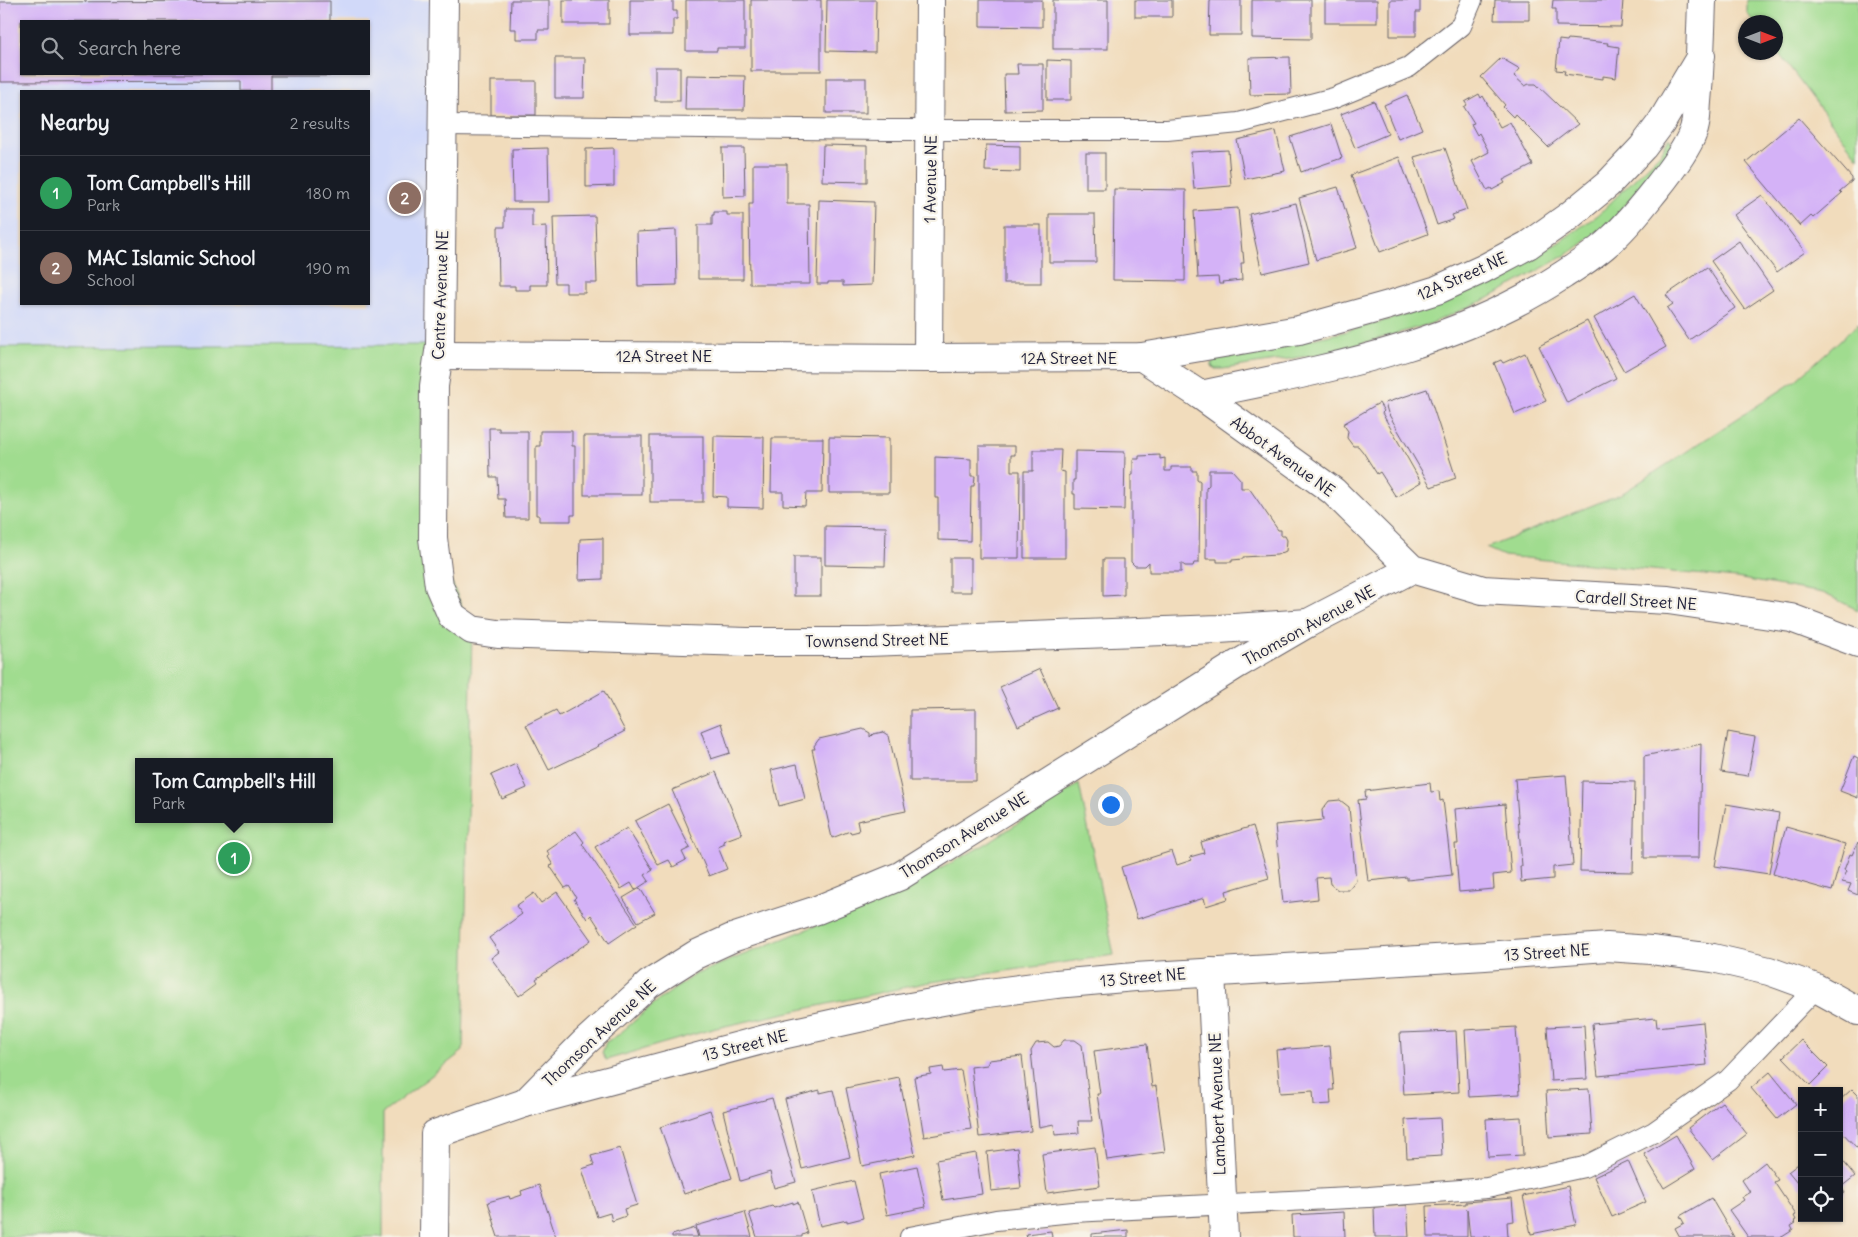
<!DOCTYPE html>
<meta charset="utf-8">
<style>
body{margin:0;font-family:Delius,sans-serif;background:#242831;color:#f1f3f6}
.controls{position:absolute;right:15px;bottom:15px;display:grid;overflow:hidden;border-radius:0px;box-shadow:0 1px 4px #0004}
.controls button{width:45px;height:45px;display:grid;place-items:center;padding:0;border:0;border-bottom:1px solid #363941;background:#171b24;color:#f1f3f6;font:25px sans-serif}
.compass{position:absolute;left:1738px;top:15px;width:45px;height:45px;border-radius:50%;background:#171b24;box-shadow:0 1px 4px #0004;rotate:90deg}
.you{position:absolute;left:1110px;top:804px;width:18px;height:18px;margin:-12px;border:4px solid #fff;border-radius:50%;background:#1a73e8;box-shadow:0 0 0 8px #1a73e833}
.badge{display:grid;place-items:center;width:32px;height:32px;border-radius:50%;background:#1f6fb2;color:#fff;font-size:16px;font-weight:700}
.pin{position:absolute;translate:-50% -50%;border:2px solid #fff;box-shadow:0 1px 5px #0006}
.popup{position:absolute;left:135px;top:758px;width:198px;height:65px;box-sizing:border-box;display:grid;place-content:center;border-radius:0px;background:#171b24;filter:drop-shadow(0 1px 4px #0005);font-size:16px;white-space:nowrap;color:#9ea1a6}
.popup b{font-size:19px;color:#f1f3f6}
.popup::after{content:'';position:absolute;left:50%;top:100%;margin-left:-10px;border:10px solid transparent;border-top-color:#171b24}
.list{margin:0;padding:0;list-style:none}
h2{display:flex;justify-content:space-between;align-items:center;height:65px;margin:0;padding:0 20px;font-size:21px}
h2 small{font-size:16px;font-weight:400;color:#9ea1a6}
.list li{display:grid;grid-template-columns:32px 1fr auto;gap:15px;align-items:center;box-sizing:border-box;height:75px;padding:0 20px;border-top:1px solid #363941}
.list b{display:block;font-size:19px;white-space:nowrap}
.list p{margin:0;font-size:16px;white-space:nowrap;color:#9ea1a6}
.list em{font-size:16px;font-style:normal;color:#9ea1a6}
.icon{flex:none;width:28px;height:28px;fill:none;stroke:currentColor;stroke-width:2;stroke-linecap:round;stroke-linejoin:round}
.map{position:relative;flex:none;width:1858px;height:1237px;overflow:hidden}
.search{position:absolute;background:#171b24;box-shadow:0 1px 4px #0004;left:20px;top:20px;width:350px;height:55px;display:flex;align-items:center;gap:12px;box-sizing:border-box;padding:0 18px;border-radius:0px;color:#9ea1a6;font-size:19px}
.panel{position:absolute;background:#171b24;box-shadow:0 1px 4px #0004;left:20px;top:90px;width:350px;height:215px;border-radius:0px}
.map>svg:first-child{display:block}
.built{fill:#d1d9f9;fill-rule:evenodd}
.green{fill:#a0dc8f;stroke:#617f65;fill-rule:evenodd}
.building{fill:#d4b2f7}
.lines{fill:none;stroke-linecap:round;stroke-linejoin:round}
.service-casing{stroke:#6a6368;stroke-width:22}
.minor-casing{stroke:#6a6368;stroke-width:30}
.service{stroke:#fff;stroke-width:20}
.minor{stroke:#fff;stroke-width:28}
.labels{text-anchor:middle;stroke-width:4.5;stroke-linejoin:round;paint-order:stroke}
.street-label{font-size:16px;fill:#22223b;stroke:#f7f3e8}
</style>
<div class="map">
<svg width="1858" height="1237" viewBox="0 0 1858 1237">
<rect width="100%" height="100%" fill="#f7f3e8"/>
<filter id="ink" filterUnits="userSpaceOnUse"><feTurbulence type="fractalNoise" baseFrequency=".02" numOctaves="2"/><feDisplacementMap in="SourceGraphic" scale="10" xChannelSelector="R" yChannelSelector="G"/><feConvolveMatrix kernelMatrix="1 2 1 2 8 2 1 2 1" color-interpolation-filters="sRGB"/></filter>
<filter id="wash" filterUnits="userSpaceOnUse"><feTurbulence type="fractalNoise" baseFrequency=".0096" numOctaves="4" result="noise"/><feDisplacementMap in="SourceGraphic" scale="20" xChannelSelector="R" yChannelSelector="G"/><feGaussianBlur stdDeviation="1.12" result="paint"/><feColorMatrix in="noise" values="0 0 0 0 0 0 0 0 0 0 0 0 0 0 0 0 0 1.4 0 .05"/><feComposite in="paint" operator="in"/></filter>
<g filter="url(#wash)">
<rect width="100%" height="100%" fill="#f1dcbc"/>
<path class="built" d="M 0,0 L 444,0 L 440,345 L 0,347 ZM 21,21 L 369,21 L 369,74 L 21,74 ZM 21,91 L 369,91 L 369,304 L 21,304 Z"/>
<g class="green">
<polygon points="1747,0 1858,0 1858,158 1776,50 1776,22 1754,22 1747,13"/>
<polygon points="1669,137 1673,145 1612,222 1571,252 1489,298 1430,324 1328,353 1223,369 1215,369 1212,366 1212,362 1220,359 1344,332 1419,311 1469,291 1558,243 1598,215 1661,153"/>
<polygon points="1858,324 1858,610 1823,593 1736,578 1504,556 1486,548 1623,493 1795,381"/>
<path d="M 440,345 L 433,538 L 472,630 L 463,1051 L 383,1113 L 383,1237 L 0,1237 L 0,347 ZM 139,762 L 329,762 L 329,819 L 139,819 Z"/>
<polygon points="1079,784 1114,955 925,983 716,1028 606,1060 602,1053 606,1042 618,1035 655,1003 694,975 896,893 984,845"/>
</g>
<g id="blocks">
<g class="building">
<polygon points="511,0 549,0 549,30 538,30 538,39 516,39 516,29 510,29"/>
<rect x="563" y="0" width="46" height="24"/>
<polygon points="630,0 673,0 673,11 677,11 677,19 673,19 673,35 630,35"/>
<polygon points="686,0 745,0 745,48 717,48 717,51 686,51"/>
<rect x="751" y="0" width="70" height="71"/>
<polygon points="827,0 876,0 875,52 826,51"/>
<polygon points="980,0 1042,0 1042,27 980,26"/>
<rect x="1053" y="0" width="55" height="49"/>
<rect x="1135" y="0" width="37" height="17"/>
<polygon points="1210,0 1241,0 1241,35 1209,35"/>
<polygon points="1252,0 1311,0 1311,39 1252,38"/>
<rect x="1325" y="0" width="52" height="23"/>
<polygon points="1390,0 1420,0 1420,12 1416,12 1416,36 1390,36"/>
<polygon points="1495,0 1529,0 1529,20 1494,20"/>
<polygon points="1553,0 1623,0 1621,27 1556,26 1556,9 1552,9"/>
<polygon points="330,1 330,21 21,21 21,74 330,74 330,76 271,76 271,91 241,91 241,81 0,82 0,2"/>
<polygon points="1568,39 1608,43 1607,45 1619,47 1616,78 1603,76 1603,79 1564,74 1565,71 1556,70 1559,40 1567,41"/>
<polygon points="1290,57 1291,94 1250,95 1249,58"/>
<polygon points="555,58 585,58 584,98 555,98"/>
<polygon points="1501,58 1520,69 1514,76 1525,86 1529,84 1536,84 1578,124 1548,147 1515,114 1513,117 1503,107 1505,105 1481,77"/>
<polygon points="1047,60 1071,61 1071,100 1047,100"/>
<polygon points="1017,64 1043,64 1043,110 1005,111 1004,74 1018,74"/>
<rect x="655" y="67" width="25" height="34"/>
<polygon points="686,75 745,76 744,110 685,110"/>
<rect x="826" y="78" width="40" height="35"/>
<rect x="491" y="81" width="45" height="34"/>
<polygon points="1479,94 1481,98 1483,96 1500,127 1510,122 1533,165 1503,180 1505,183 1492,190 1491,188 1487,190 1472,161 1489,152 1479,133 1477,135 1471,124 1474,123 1464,107 1467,105 1465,102"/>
<polygon points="1407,95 1422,129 1398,139 1384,105"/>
<polygon points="1374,101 1388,134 1355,148 1341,114"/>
<polygon points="1799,118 1852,178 1852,181 1840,191 1842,193 1813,218 1811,216 1800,226 1746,162"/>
<polygon points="1331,124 1342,158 1301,172 1290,137"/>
<polygon points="1276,131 1285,171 1245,179 1237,140"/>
<polygon points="823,145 867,146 867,182 822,181"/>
<polygon points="986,145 1020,146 1020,172 985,171"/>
<polygon points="548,148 549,202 513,202 512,149"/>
<polygon points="614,148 614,186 586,187 586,149"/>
<polygon points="722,148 744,148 745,196 723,197"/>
<polygon points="1445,148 1467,210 1452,215 1454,219 1437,225 1414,157"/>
<polygon points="1228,150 1231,186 1194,189 1191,152"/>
<rect x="1086" y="153" width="19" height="36"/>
<polygon points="1399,157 1428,234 1380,252 1351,175"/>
<polygon points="753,164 787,164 787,204 809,204 810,284 750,284 749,204 753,204"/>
<polygon points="1338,187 1357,248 1316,260 1299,198"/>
<polygon points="1114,189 1186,190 1185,281 1113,280"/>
<polygon points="1762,195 1805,252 1777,272 1734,215"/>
<polygon points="819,200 874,202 872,285 843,286 843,282 828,282 828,284 817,284"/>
<polygon points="1296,203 1309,262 1262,273 1249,214"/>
<polygon points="1238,208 1242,252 1243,252 1244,263 1241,263 1242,280 1222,282 1223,284 1219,284 1218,277 1198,278 1194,211"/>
<polygon points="505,209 532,209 532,227 546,226 547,285 530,285 530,290 515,290 515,286 499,286 498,227 505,227"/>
<polygon points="714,212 727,212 727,215 743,215 743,279 698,279 698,225 712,225 712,215 714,215"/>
<polygon points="1049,214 1095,214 1096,262 1049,262"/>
<polygon points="595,216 597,283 585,283 585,293 566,293 566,283 555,283 553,217"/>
<rect x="1004" y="225" width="37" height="58"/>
<polygon points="676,230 677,285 638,286 637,232"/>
<polygon points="1739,241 1773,290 1745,309 1711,261"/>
<polygon points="1707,267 1735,308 1689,340 1667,308 1673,304 1666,295"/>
<polygon points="1635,294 1666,347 1624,371 1594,318"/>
<polygon points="1587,321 1616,378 1567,403 1539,346"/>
<polygon points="1525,353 1546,401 1515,414 1494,363 1501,360 1503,363"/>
<polygon points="1427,389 1456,478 1431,487 1388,413 1385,403"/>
<polygon points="1379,403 1384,411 1382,413 1421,482 1396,497 1380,472 1377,474 1363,452 1358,446 1353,446 1347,438 1348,431 1343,424"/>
<polygon points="489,428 499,428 499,431 528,431 528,518 506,518 505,499 498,499 497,477 490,477"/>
<polygon points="540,431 572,431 572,446 575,446 575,515 571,515 571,521 539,521 539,515 536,515 536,446 540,446"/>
<rect x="584" y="436" width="58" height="59"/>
<rect x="650" y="436" width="53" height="66"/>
<polygon points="714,436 764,437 763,508 727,507 727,497 713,496"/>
<polygon points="829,437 889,438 889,493 829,493"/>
<polygon points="772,438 823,438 822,493 806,493 805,506 783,505 783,492 771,492"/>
<polygon points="979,446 1015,446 1015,455 1011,455 1011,471 1020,471 1019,558 979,558"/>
<polygon points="1033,450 1061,450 1060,471 1065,472 1065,558 1024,558 1024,471 1033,471"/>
<polygon points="1075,451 1125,452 1124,510 1075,509 1075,494 1073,494 1073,480 1075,480"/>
<polygon points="1160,455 1160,459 1165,458 1165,471 1171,471 1171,467 1192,467 1192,471 1197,471 1197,479 1200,481 1199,563 1194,563 1193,566 1185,566 1181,563 1181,572 1149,572 1149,562 1145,566 1135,566 1131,562 1131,475 1133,475 1133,459 1139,459 1139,456"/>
<polygon points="935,457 971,459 971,476 975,476 974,486 971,486 970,541 938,540 938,498 935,498"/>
<polygon points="1209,470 1232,470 1241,480 1241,488 1249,488 1278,530 1281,530 1281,536 1285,536 1287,540 1286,551 1277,555 1243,557 1243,559 1232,560 1232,562 1217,562 1217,559 1206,559 1206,488 1209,485"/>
<polygon points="825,526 886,527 885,566 825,565"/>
<polygon points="603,538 603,579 579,580 580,539"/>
<rect x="794" y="557" width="27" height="39"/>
<rect x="950" y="558" width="21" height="34"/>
<polygon points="1103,559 1124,559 1124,595 1103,596"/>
<polygon points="1040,669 1058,708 1018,726 1000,687"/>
<polygon points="604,691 625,731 598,745 599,746 549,770 526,725 556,710 559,716"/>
<polygon points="976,709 976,781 910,781 910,710"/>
<polygon points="721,723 730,753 711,759 701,731"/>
<polygon points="863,729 870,733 870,737 873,734 883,732 889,736 906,811 857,821 859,831 851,833 850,831 832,838 812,749 815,749 814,746 819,739"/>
<polygon points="1728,732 1755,737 1748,776 1721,772"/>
<polygon points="1701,744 1699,858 1644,858 1644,756"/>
<polygon points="1854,756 1858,758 1858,798 1840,791"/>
<polygon points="516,764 527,788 502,799 491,775"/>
<polygon points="797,764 805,799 779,806 771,770"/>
<polygon points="716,772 742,834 723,841 725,844 718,847 727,869 709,876 672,790"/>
<polygon points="1566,775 1573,865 1553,867 1553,879 1521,882 1520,866 1522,866 1515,779"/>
<polygon points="1582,781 1635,782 1633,872 1580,871"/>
<polygon points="1430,783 1431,792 1439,791 1440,801 1443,800 1452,875 1407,880 1407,877 1368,881 1358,800 1366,799 1365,791"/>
<polygon points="1340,800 1349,807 1356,881 1349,890 1338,890 1330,884 1329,877 1316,878 1318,899 1283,903 1275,825 1323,820 1322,810 1329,801"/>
<polygon points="668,804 690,848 682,852 686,860 673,867 669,860 658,865 635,821"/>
<polygon points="1505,804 1511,873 1493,875 1494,889 1459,892 1455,844 1458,844 1455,809"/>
<polygon points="1726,804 1779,813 1769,874 1715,866"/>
<polygon points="1253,826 1269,878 1226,891 1228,899 1206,906 1204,898 1137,919 1121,867 1172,851 1177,865 1192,860 1190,857 1204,853 1201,842"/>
<polygon points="1786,827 1845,844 1832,891 1773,874"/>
<polygon points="627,828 653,870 645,875 649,881 635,890 631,883 621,889 595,847"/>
<polygon points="576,831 584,842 582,844 637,924 609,943 591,915 587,919 574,899 576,897 569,886 565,888 550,866 553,865 548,857 550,855 547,851"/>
<polygon points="1858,842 1858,895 1848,891 1851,884 1842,882 1847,871 1844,870 1850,854 1852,855"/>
<polygon points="640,888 655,913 638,922 623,898"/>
<polygon points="557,892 591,940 536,979 538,982 519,996 491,958 499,952 489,938 522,914 516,906 534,893 541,903"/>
<polygon points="1656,1018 1657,1027 1703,1022 1707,1065 1598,1076 1592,1024"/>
<polygon points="1584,1025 1587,1079 1551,1081 1547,1027"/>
<polygon points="1516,1027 1520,1094 1469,1097 1465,1030"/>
<polygon points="1456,1031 1459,1092 1404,1095 1400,1033"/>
<polygon points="1064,1040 1075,1040 1082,1045 1092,1121 1078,1121 1079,1133 1055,1135 1054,1124 1039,1127 1031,1051 1036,1043 1048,1042 1054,1047 1059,1046"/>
<polygon points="1801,1040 1828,1067 1810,1085 1783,1057"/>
<polygon points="1147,1044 1152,1087 1156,1086 1165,1152 1107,1160 1097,1094 1100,1094 1094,1051"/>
<polygon points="1330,1046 1334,1090 1330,1090 1331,1104 1314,1105 1313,1091 1280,1093 1276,1050"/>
<polygon points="1022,1056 1031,1131 979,1137 971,1067 987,1065 989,1060"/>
<polygon points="943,1067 944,1072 961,1070 971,1129 924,1137 914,1077 931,1074 930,1069"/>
<polygon points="1770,1072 1796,1104 1777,1119 1751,1088"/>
<polygon points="899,1077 915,1155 862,1166 846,1088"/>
<polygon points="1589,1089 1592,1134 1549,1137 1546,1091"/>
<polygon points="1852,1089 1858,1095 1858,1149 1839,1129 1839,1101"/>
<polygon points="820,1090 820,1093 833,1090 850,1157 802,1169 785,1099"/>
<polygon points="772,1098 796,1182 774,1188 770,1172 740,1181 723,1111"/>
<polygon points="1722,1102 1747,1134 1713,1160 1688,1128"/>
<polygon points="710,1110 732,1178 684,1194 660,1127"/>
<polygon points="1521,1117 1523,1155 1488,1157 1486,1119"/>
<polygon points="1440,1118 1442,1156 1407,1158 1405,1120"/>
<polygon points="1676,1135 1695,1169 1664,1188 1644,1154"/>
<polygon points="1095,1147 1100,1186 1047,1193 1042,1154"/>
<polygon points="620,1148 637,1205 624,1209 626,1216 612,1221 610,1213 597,1217 582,1169 594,1165 591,1156"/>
<polygon points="1017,1148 1021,1188 991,1191 987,1152"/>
<polygon points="976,1153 982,1194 943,1200 936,1160"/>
<polygon points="1839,1156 1855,1176 1841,1187 1845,1193 1839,1198"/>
<polygon points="1628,1161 1646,1202 1612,1217 1594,1177"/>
<polygon points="1802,1161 1802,1189 1788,1172"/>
<polygon points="1765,1162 1778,1180 1774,1182 1796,1215 1794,1216 1796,1220 1794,1221 1796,1223 1791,1226 1793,1230 1782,1237 1748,1237 1729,1210 1744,1200 1742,1197 1750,1192 1742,1180"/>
<polygon points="917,1166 926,1207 887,1215 879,1174"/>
<polygon points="854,1181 863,1218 847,1222 847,1220 820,1226 812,1191"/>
<polygon points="539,1185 556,1237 498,1237 494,1225 495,1225 488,1202 509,1196 510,1199 522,1195 521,1191"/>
<polygon points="1568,1186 1576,1225 1531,1234 1523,1196"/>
<polygon points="1512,1198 1514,1221 1507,1222 1508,1237 1470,1237 1467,1209 1467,1237 1428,1237 1427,1206 1466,1204 1466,1202"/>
<polygon points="1711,1198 1734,1237 1680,1237 1675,1228 1684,1223 1680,1216"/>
<polygon points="793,1202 793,1204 798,1202 807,1233 802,1235 802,1237 757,1237 749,1213 772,1206 774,1208"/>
<polygon points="1407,1205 1409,1237 1375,1237 1374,1207"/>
<polygon points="745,1212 752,1237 699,1237 696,1226"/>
<polygon points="1344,1212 1345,1237 1293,1237 1292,1215"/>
<polygon points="695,1228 698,1237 672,1237 672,1235"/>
<polygon points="1128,1230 1128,1237 1092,1237 1092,1234"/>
<polygon points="1051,1231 1052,1237 1027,1237 1026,1234"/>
</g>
</g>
</g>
<g filter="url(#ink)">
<use href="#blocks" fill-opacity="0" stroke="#6a6368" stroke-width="1"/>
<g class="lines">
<g class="service-casing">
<g id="service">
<polyline points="443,125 884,130 1167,130 1239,123 1334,98 1409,67 1461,26 1472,0"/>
<polyline points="910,1237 996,1220 1073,1212 1369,1197 1487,1188 1584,1167 1654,1132 1728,1080 1816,988"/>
</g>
</g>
<g class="minor-casing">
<g id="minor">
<polyline points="444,0 440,345 434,386 433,538 439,586 452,616 472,630 498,634 747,642 868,642 1219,629 1308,623"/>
<polyline points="440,355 928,358 1142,357 1299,330 1389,305 1437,290 1483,269 1528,245 1569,216 1608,184 1643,147 1661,123 1701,56"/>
<polyline points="1142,357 1200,395 1333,491 1412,569 1483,590 1668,600 1791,618 1858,643"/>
<polyline points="928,358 930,0"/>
<path d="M 1200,395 C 1325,369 1454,347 1563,275 C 1580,264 1599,252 1614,237 C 1630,222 1643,205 1656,189 C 1668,174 1687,149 1693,132 C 1697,123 1696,111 1697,102 C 1700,68 1701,34 1702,0"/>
<polyline points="1211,972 1224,1237"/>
<polyline points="525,1103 584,1043 649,984 695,955 732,938 817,910 900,876 1236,665 1308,623 1412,569"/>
<polyline points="434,1237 435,1134 525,1103 777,1036 899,1009 981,994 1056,984 1135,977 1485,956 1607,947 1651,950 1713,958 1769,971 1816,988 1858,1011"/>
</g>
</g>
<use href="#service" class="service"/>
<use href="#minor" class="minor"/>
</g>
</g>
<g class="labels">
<g class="street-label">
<text transform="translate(930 179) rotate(-89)" y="6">1 Avenue NE</text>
<text transform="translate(1462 276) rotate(-24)" y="6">12A Street NE</text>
<text transform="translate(440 295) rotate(-88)" y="6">Centre Avenue NE</text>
<text x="664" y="362">12A Street NE</text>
<text x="1069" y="364">12A Street NE</text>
<text transform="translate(1283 456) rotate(36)" y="6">Abbot Avenue NE</text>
<text transform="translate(1636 600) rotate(4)" y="6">Cardell Street NE</text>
<text transform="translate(1309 625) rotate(-29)" y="6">Thomson Avenue NE</text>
<text transform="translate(877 640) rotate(-1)" y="6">Townsend Street NE</text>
<text transform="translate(964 835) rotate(-32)" y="6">Thomson Avenue NE</text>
<text transform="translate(1547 952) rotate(-4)" y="6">13 Street NE</text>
<text transform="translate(1143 977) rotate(-5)" y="6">13 Street NE</text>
<text transform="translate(599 1033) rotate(-43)" y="6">Thomson Avenue NE</text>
<text transform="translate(745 1045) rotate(-14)" y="6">13 Street NE</text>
<text transform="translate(1217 1104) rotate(-92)" y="6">Lambert Avenue NE</text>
</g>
</g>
</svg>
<div class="controls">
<button>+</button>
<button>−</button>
<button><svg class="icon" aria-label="locate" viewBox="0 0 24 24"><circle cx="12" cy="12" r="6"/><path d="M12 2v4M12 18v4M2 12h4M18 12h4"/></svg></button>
</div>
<svg class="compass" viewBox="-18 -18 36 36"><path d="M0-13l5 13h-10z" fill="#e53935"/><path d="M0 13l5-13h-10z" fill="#9ea1a6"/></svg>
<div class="you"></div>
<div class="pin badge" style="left:234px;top:858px;background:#2e9e5b">1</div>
<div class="popup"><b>Tom Campbell's Hill</b>Park</div>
<div class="pin badge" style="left:405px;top:198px;background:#8d6e63">2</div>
<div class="search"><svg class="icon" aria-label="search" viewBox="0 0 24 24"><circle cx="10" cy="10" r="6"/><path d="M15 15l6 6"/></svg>Search here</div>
<section class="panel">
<h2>Nearby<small>2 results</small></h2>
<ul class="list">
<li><span class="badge" style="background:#2e9e5b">1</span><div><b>Tom Campbell's Hill</b><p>Park</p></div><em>180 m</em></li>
<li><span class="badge" style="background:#8d6e63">2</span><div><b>MAC Islamic School</b><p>School</p></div><em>190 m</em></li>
</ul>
</section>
</div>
